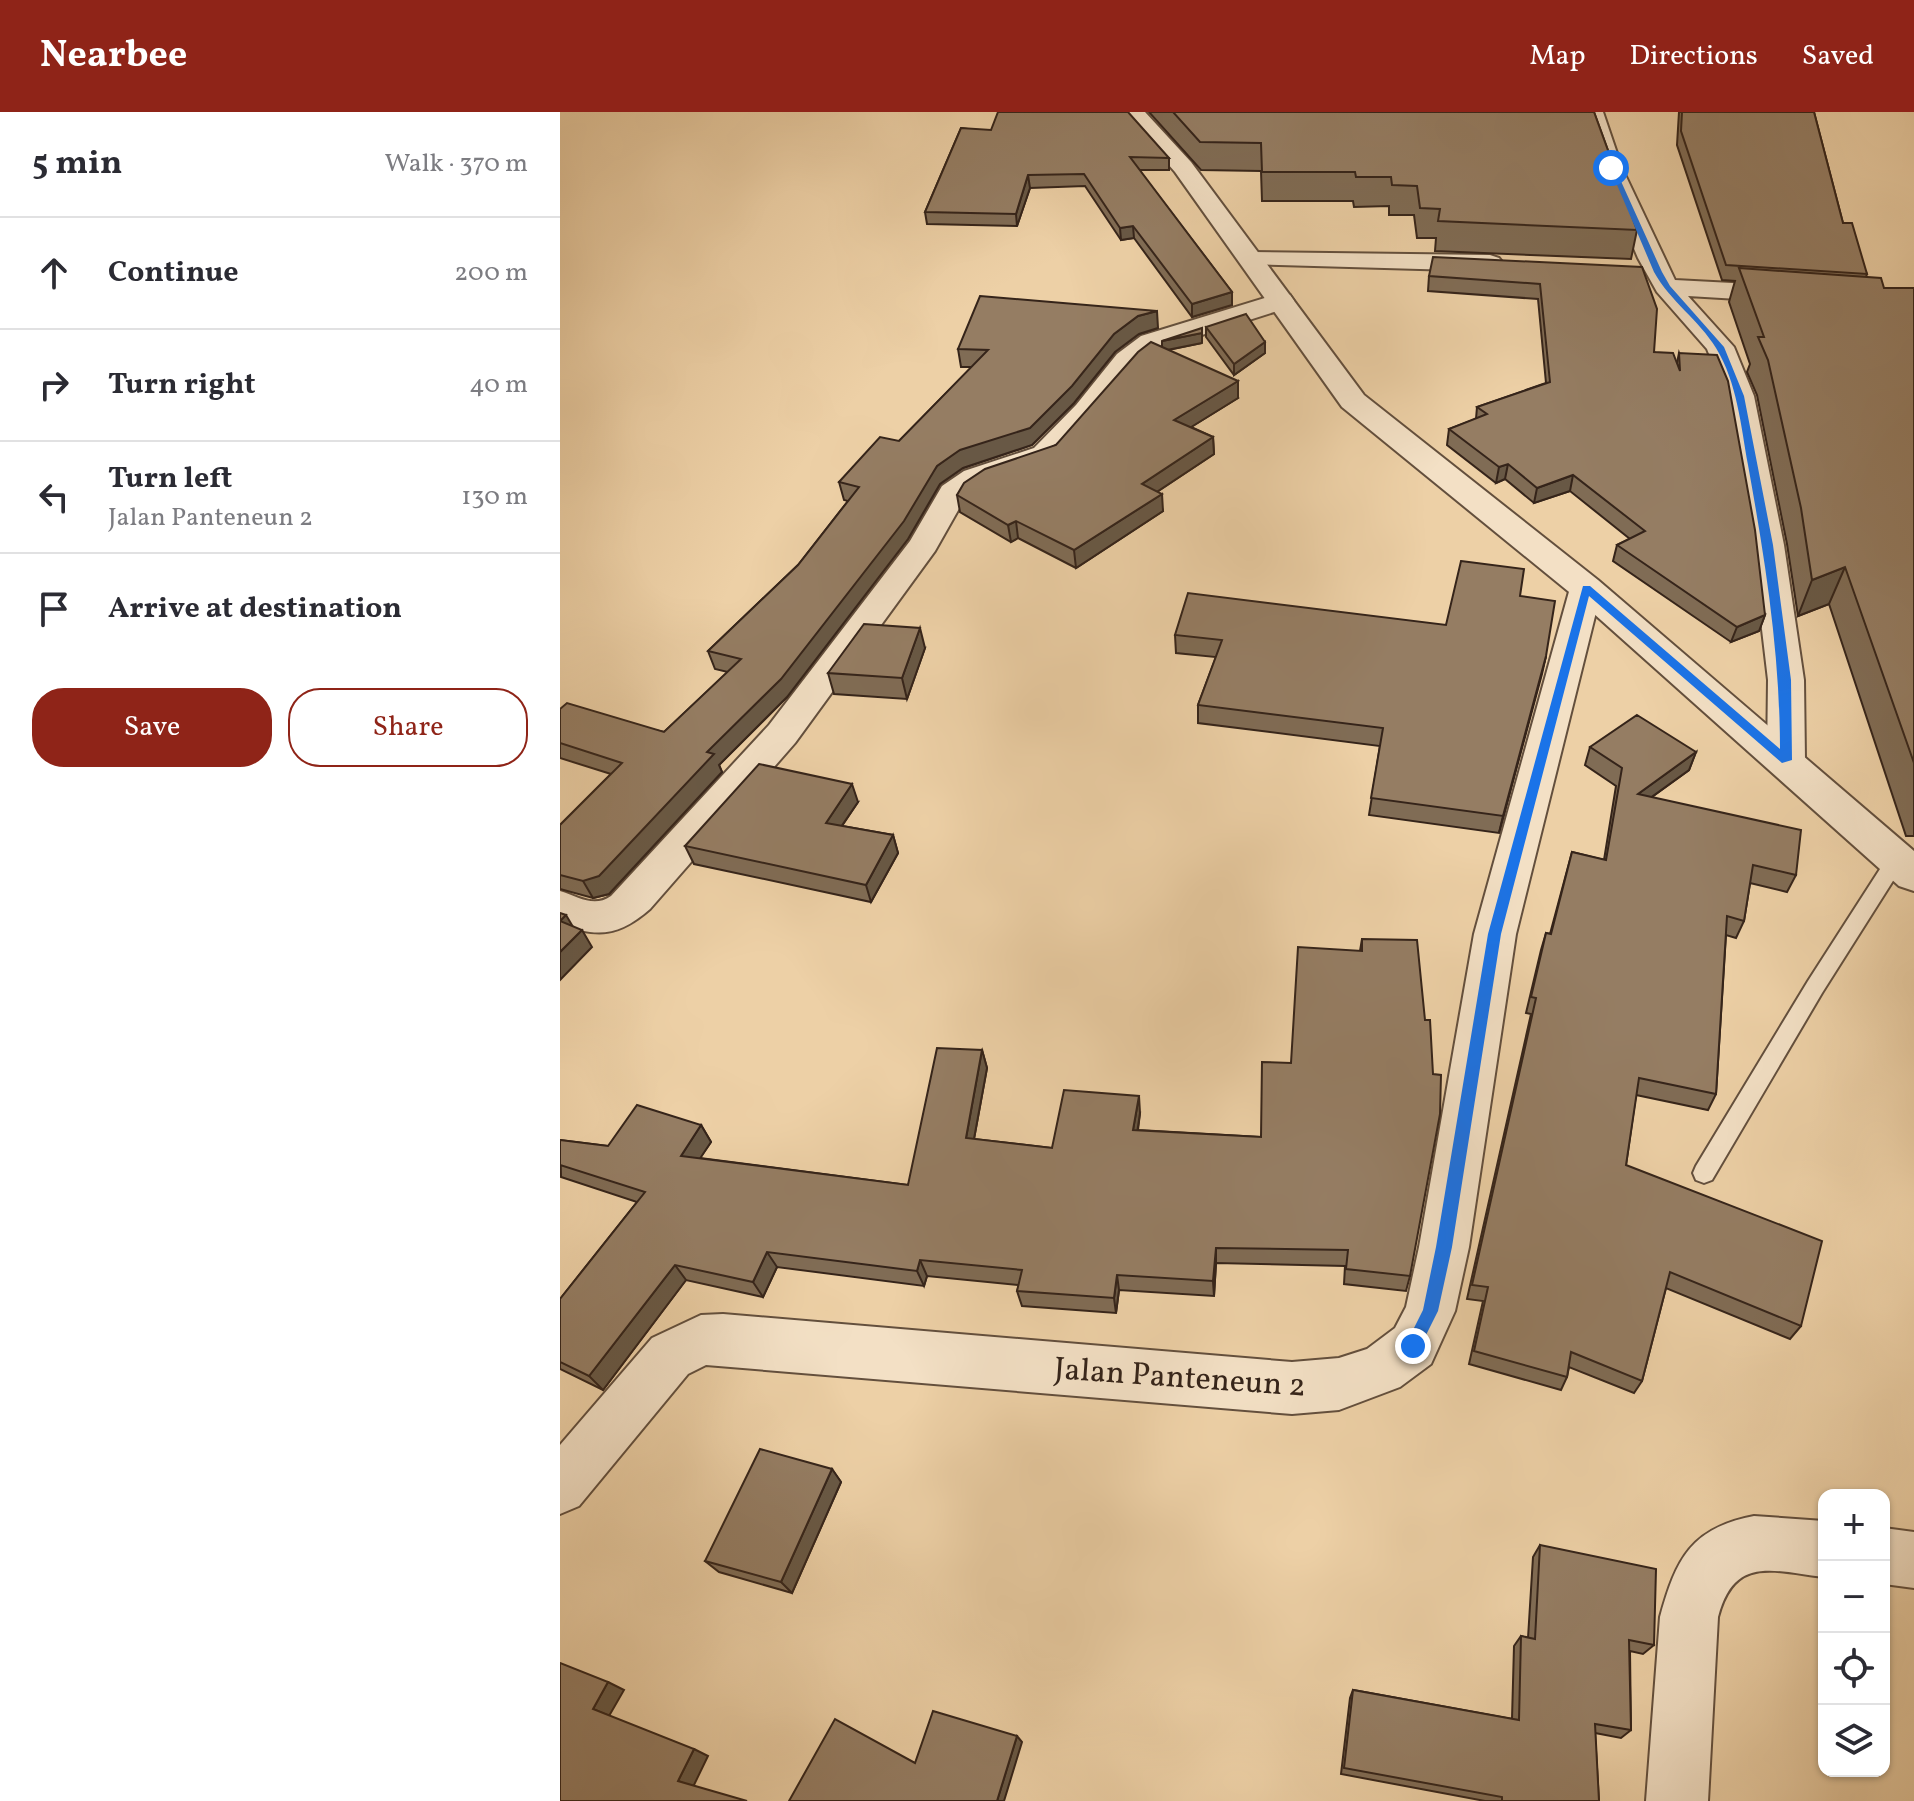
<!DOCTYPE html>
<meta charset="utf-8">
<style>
body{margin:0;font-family:Vollkorn,serif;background:#f7f7f7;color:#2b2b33}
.controls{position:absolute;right:24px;bottom:24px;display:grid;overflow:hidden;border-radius:16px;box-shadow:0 2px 6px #0004}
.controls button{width:72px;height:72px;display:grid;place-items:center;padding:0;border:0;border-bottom:2px solid #e1e1e2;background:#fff;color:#2b2b33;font:40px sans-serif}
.stop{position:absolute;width:24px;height:24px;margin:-18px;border:6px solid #1a73e8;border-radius:50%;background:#fff}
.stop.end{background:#1a73e8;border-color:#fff;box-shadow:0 2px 8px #0008}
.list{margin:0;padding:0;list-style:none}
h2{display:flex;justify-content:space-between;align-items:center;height:104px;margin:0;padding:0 32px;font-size:34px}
h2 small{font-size:26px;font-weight:400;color:#7c7c81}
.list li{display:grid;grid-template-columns:52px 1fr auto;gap:24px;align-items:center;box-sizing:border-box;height:112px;padding:0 32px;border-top:2px solid #e1e1e2}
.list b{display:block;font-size:30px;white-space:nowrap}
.list p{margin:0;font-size:26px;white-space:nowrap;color:#7c7c81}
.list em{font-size:26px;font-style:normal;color:#7c7c81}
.actions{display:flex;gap:16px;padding:24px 32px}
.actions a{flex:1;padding:18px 0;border:2px solid #8f2418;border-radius:32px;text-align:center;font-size:28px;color:#8f2418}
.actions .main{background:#8f2418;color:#fff}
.icon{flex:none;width:44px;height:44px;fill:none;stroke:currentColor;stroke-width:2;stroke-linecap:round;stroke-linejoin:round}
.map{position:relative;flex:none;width:1354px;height:1689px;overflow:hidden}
header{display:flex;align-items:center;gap:48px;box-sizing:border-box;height:112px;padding:0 40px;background:#8f2418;color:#fff}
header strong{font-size:38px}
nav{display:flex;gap:44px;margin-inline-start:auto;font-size:28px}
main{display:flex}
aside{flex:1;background:#fff}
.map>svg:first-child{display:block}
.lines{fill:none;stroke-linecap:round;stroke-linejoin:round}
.service-casing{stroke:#634f3d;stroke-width:4}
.minor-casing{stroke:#634f3d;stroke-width:4}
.tertiary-casing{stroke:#634f3d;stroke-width:4}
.service{fill:#f3e0c5;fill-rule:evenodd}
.minor{fill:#f3e0c5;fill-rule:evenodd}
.tertiary{fill:#f3e0c5;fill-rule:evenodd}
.wall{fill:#806c55;stroke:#35241a;stroke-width:2}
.shaded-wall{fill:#685845;stroke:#35241a;stroke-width:2}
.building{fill:#957d63;stroke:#35241a;stroke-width:2}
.route{fill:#1a73e8}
.labels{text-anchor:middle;stroke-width:6;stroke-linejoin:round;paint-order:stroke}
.street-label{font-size:32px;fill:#35241a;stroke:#f3e0c5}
</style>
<header>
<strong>Nearbee</strong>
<nav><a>Map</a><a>Directions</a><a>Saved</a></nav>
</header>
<main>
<aside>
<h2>5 min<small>Walk · 370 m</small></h2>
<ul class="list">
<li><svg class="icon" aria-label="ahead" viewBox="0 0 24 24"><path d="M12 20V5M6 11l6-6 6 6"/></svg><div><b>Continue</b></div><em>200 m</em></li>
<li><svg class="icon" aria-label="right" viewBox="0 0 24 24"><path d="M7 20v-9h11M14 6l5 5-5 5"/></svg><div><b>Turn right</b></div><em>40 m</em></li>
<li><svg class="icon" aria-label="left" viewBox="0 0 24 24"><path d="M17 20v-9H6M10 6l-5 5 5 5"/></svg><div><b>Turn left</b><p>Jalan Panteneun 2</p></div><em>130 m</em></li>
<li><svg class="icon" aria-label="arrive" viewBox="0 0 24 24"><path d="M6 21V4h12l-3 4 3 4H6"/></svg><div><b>Arrive at destination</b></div></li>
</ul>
<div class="actions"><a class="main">Save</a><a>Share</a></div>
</aside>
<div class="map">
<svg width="1354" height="1689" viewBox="0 0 1354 1689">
<rect width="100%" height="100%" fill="#edd0a6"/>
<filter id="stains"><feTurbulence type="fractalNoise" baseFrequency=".0025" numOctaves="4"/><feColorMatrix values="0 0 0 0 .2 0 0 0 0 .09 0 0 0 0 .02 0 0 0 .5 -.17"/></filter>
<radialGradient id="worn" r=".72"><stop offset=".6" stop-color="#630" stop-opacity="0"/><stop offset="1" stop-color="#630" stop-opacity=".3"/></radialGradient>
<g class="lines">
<g class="service-casing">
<polygon id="service" points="1336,741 1345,748 1343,753 1262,881 1152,1068 1144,1071 1136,1068 1133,1061 1136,1054 1248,869 1329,743"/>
</g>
<g class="minor-casing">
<g id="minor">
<polygon points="1021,0 1043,0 1062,56 1115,168 1229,174 1238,177 1242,182 1238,187 1229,190 1128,184 1174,235 1194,284 1224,433 1244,568 1245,648 1239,657 1226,661 1213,657 1207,648 1208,568 1192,433 1166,284 1147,237 1097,180 1078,146 1040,56"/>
<polygon points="691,140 930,143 939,146 943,151 939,156 930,159 682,152 679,147 682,142"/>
<path d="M 721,181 L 730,183 L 734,189 L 730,195 L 601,236 L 577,254 L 536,305 L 496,348 L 426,371 L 405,386 L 375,439 L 235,631 L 90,797 C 59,824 38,826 0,812 L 0,779 C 19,785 34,796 51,784 L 209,613 L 350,429 L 382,374 L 404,359 L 474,336 L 516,293 L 557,242 L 581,224 Z"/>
<polygon points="1026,466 1038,469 1042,476 956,822 909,1135 895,1199 871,1252 840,1275 779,1298 732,1302 146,1253 128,1262 19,1394 0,1402 0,1333 92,1226 141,1203 163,1202 732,1250 779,1246 807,1237 835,1216 846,1195 859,1135 914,822 1010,476 1014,469"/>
<path d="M 1194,1404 L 1264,1409 L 1264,1465 C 1213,1459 1174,1443 1158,1505 L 1148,1689 L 1086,1689 L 1100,1505 C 1116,1447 1131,1416 1194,1404 Z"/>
<polygon points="1324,1416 1354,1420 1354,1476 1324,1472"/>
</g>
</g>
<g class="tertiary-casing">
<polygon id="tertiary" points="562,0 585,0 631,50 804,283 1038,468 1354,739 1354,779 1339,774 1014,484 782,295 615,60"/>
</g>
<use href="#service" class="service"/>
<use href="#minor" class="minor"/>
<use href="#tertiary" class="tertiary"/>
</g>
<g class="wall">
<polygon points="589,0 1034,0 1077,118 1071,147 875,139 876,126 857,126 854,103 829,103 829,94 794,95 793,89 702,89 701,59 641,58"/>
<polygon points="1119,0 1254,0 1283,111 1307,162 1306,165 1324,176 1354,176 1354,724 1346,724 1269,492 1238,504 1227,432 1197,283 1187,260 1190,252 1169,190 1175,169 1162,168 1117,33"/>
<polygon points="401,16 609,46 609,58 579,58 672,180 672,193 632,205 574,126 561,128 525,74 470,76 457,114 367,112 365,100"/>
<polygon points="1082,155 1094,240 1117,251 1119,241 1205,503 1199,519 1171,530 1053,449 1057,433 1070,427 1010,379 974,391 945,367 936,371 887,333 889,317 916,307 917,295 986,271 978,187 868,179 869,164"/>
<polygon points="646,215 705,230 705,241 674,263 646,225"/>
<polygon points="598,216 579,222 555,240 514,291 472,333 403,356 380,372 348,427 227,585 159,653 162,660 49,782 33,786 0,777 0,713 51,662 0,646 0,597 104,620 168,560 155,557 148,539 238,453 288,389 284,388 279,370 339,329 412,255 401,255 398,237"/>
<polygon points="642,231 608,238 678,286 631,315 653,325 654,342 597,380 603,399 516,456 458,426 451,430 400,400 397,383 496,333 602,235"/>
<polygon points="960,484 986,544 939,721 809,703 820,634 638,611 638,593 656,545 616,541 615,523 886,513"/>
<polygon points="365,536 347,587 274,582 268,561"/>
<polygon points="1030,635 1136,640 1129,658 1092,685 1236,763 1227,780 1190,771 1184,809 1176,826 1166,823 1156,982 1148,998 1076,983 1066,1053 1241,1214 1230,1227 1106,1176 1082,1269 1074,1281 1009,1255 1007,1265 1001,1278 909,1252 923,1189 907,1187 971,902 966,901 981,838 986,821 990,822 1012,740 1044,748 1056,674 1025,653"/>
<polygon points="298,690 282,714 333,723 338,741 311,790 134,752 125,734"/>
<polygon points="802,827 850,1164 846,1179 784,1172 785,1154 656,1151 654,1184 559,1178 556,1201 462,1194 457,1179 459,1173 367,1164 364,1174 217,1155 203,1185 126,1168 43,1278 0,1257 0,1187 77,1090 1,1065 0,1028 48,1034 141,1013 151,1030 140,1046 348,1073 422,938 427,956 414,1027 492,1036 580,1001 578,1018 701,1025 731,951 800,839"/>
<polygon points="272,1357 281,1370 232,1481 159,1460 145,1449"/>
<polygon points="980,1433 1094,1533 1083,1542 1070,1539 1071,1618 1061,1626 1035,1621 1039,1689 925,1689 781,1662 790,1586 793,1578 952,1607 954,1534 961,1524 968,1526 973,1445"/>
</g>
<g class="shaded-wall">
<polygon points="468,63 470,76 457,114 456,102"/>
<polygon points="573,114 574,126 561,128 560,116"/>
<polygon points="672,180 672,193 632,205 632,192"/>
<polygon points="597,199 598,216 579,222 555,240 514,291 472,333 403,356 380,372 348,427 227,585 159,653 162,660 49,782 33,786 23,769 147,640 377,354 578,204"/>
<polygon points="642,221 642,231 602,239 602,229"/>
<polygon points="705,230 705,241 674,263 674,252"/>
<polygon points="678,269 678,286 615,325 614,308"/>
<polygon points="653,325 654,342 583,389 582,372"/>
<polygon points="948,352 945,367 936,371 939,355"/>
<polygon points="1013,363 1010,379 974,391 977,376"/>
<polygon points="602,382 603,399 516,456 514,438"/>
<polygon points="456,409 458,426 451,430 448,413"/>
<polygon points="1285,455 1269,492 1238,504 1252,468"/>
<polygon points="1205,503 1199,519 1171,530 1177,515"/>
<polygon points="360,516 365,536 347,587 342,566"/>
<polygon points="986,544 982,562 939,721 943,704"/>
<polygon points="1136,640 1129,658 1072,699 1078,682"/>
<polygon points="292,672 298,690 272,728 266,711"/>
<polygon points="333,723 338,741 311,790 306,773"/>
<polygon points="6,803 16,820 0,809"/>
<polygon points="22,818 32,835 0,868 0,840"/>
<polygon points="422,938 427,956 411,1043 406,1026"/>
<polygon points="579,984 580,1001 575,1035 573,1018"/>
<polygon points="141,1013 151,1030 131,1060 121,1044"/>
<polygon points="656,1136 656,1151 654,1184 653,1169"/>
<polygon points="207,1140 217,1155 203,1185 193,1170"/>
<polygon points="360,1148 367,1164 364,1174 357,1159"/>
<polygon points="115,1153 126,1168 43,1278 29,1264"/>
<polygon points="557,1163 559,1178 556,1201 554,1186"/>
<polygon points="272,1357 281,1370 232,1481 221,1470"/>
<polygon points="48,1570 64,1578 49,1604 33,1597"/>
<polygon points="457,1624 462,1630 444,1689 437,1689"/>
<polygon points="134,1637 148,1644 133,1675 118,1669"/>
</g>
<g class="building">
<polygon points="438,0 568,0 609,46 570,45 672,180 632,192 573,114 560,116 524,62 468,63 456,102 365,100 401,16 431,18"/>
<polygon points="613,0 1034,0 1077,118 878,109 880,97 860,96 857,74 832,73 831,65 796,65 795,60 702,60 701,31 640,30"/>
<polygon points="1122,0 1254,0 1283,111 1292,111 1307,162 1166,153 1121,19"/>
<polygon points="873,145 1082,155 1097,197 1094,240 1113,241 1120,259 1119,241 1157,243 1168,269 1195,418 1205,503 1177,515 1057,433 1085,419 1013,363 977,376 948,352 939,355 889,317 927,302 917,295 990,270 980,172 869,164"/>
<polygon points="1179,156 1321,166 1324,176 1354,176 1354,651 1285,455 1252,468 1241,396 1208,248 1198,225 1204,225"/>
<polygon points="420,184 597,199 578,204 554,222 512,274 470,316 400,338 377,354 344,409 221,567 147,640 154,642 39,764 23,769 0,763 0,713 62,651 0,631 0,597 7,591 104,620 181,547 148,539 238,453 299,375 279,370 320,325 339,329 428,238 398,237"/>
<polygon points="686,202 705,230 674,252 646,215"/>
<polygon points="642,216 642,221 602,229"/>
<polygon points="591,230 678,269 614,308 653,325 582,372 602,382 514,438 456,409 448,413 397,383 404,371 425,357 496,333 578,240"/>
<polygon points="901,449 964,457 960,484 995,489 986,544 943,704 811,686 823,616 638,593 662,528 615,523 628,481 886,513"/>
<polygon points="304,512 360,516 342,566 268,561"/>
<polygon points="1077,603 1136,640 1078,682 1241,718 1236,763 1193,753 1184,809 1167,804 1156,982 1079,966 1066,1053 1262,1129 1241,1214 1110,1160 1082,1269 1011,1240 1007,1265 914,1239 928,1175 912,1173 976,886 971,885 986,821 991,822 1012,740 1046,748 1062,656 1030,635"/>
<polygon points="199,652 292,672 266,711 333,723 306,773 125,734"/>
<polygon points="0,801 6,803 0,809 22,818 0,840"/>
<polygon points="802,827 857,828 865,908 870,908 873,962 881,963 880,1002 850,1164 786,1157 788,1138 656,1136 653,1169 557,1163 554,1186 457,1179 462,1158 360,1148 357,1159 207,1140 193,1170 115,1153 29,1264 0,1250 0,1187 85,1080 0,1053 0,1028 48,1034 77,993 141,1013 121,1044 348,1073 377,936 422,938 406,1026 492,1036 504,978 579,984 573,1018 701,1025 702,950 731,951 738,835 802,839"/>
<polygon points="200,1337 272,1357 221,1470 145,1449"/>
<polygon points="980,1433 1096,1457 1094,1533 1069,1528 1071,1618 1035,1612 1039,1689 942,1689 942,1685 784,1656 793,1578 959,1608 961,1524 975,1527"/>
<polygon points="0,1551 48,1570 33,1597 134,1637 118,1669 187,1689 0,1689"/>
<polygon points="373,1599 457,1624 437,1689 229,1689 275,1607 355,1651"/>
</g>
<path class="route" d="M 1049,54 L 1055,56 L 1102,160 L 1110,174 L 1164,235 L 1184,284 L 1213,433 L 1231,568 L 1232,648 L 1222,651 L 1029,484 L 941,822 L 892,1135 L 878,1199 L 858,1239 L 853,1241 L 845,1234 L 863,1198 L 876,1135 L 928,822 L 1023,474 L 1030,474 L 1220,637 C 1220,541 1205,447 1188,353 C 1181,314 1177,270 1156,236 C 1139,208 1110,189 1094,160 Z"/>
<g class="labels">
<g class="street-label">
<text transform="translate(620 1264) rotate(4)" y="11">Jalan Panteneun 2</text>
</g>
</g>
<rect width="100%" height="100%" filter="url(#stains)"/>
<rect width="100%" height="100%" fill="url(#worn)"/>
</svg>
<div class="controls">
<button>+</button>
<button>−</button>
<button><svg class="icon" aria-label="locate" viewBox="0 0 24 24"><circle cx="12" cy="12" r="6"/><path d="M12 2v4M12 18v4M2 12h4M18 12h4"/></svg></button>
<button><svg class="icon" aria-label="layers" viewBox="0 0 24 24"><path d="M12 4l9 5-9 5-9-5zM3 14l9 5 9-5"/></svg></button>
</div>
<div class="stop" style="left:1051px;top:56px"></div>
<div class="stop end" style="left:853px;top:1234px"></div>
</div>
</main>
